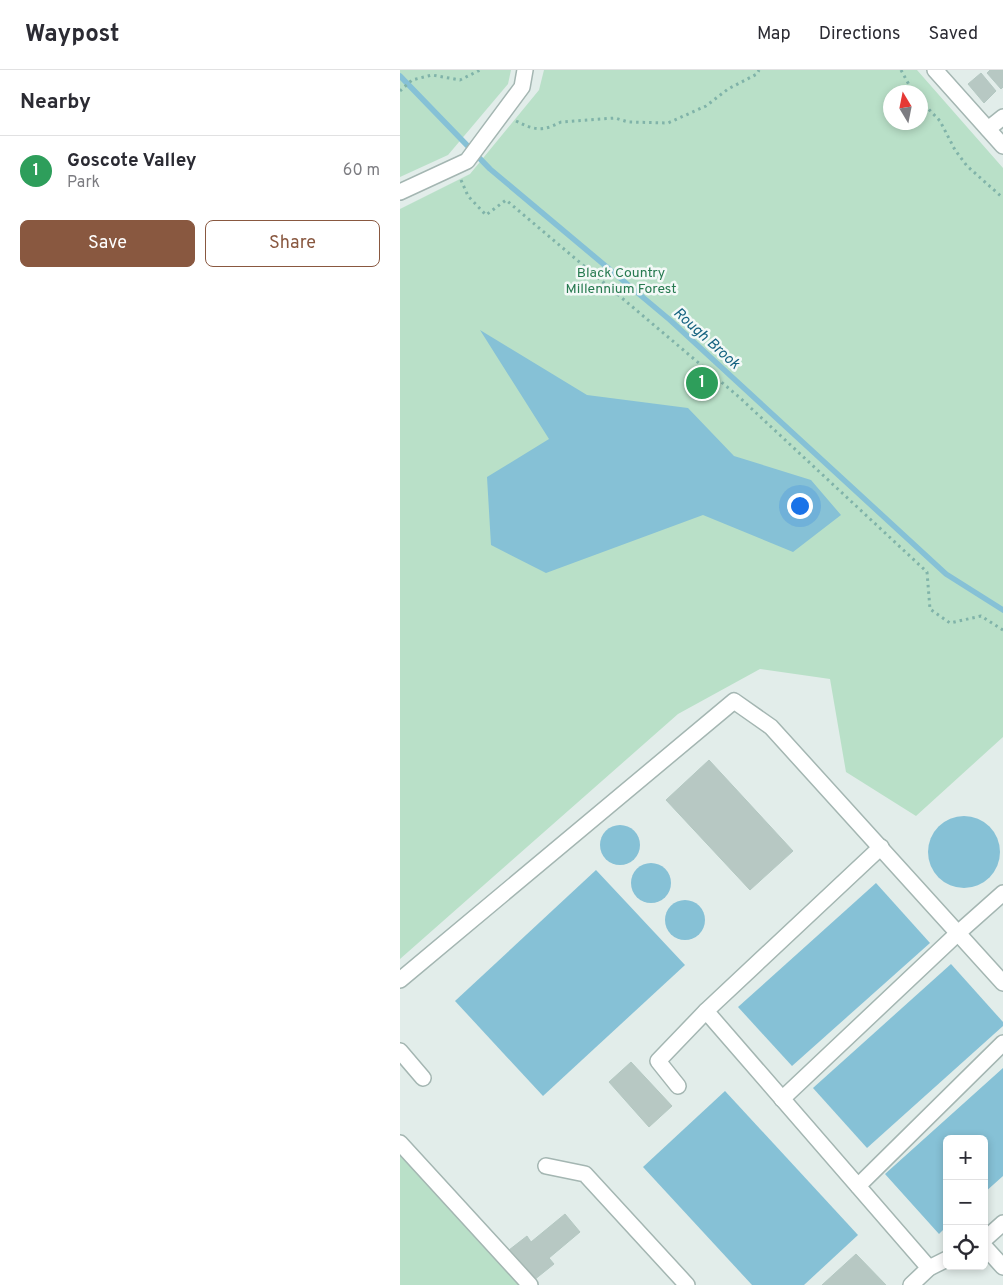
<!DOCTYPE html>
<meta charset="utf-8">
<style>
body{margin:0;font-family:Overpass,sans-serif;background:#f2f2f3;color:#2b2b33}
.controls{position:absolute;right:15px;bottom:15px;display:grid;overflow:hidden;border-radius:8px;box-shadow:0 2px 8px #0003}
.controls button{width:45px;height:45px;display:grid;place-items:center;padding:0;border:0;border-bottom:1px solid #e1e1e2;background:#fff;color:#2b2b33;font:25px sans-serif}
.compass{position:absolute;left:483px;top:15px;width:45px;height:45px;border-radius:50%;background:#fff;box-shadow:0 2px 8px #0003;rotate:350deg}
.you{position:absolute;left:399px;top:435px;width:18px;height:18px;margin:-12px;border:4px solid #fff;border-radius:50%;background:#1a73e8;box-shadow:0 0 0 8px #1a73e833}
.badge{display:grid;place-items:center;width:32px;height:32px;border-radius:50%;background:#895840;color:#fff;font-size:16px;font-weight:700}
.pin{position:absolute;translate:-50% -50%;border:2px solid #fff;box-shadow:0 1px 5px #0006}
.list{margin:0;padding:0;list-style:none}
h2{display:flex;justify-content:space-between;align-items:center;height:65px;margin:0;padding:0 20px;font-size:21px}
h2 small{font-size:16px;font-weight:400;color:#7c7c81}
.list li{display:grid;grid-template-columns:32px 1fr auto;gap:15px;align-items:center;box-sizing:border-box;height:70px;padding:0 20px;border-top:1px solid #e1e1e2}
.list b{display:block;font-size:19px;white-space:nowrap}
.list p{margin:0;font-size:16px;white-space:nowrap;color:#7c7c81}
.list em{font-size:16px;font-style:normal;color:#7c7c81}
.actions{display:flex;gap:10px;padding:15px 20px}
.actions a{flex:1;padding:11px 0;border:1px solid #895840;border-radius:8px;text-align:center;font-size:18px;color:#895840}
.actions .main{background:#895840;color:#fff}
.icon{flex:none;width:28px;height:28px;fill:none;stroke:currentColor;stroke-width:2;stroke-linecap:round;stroke-linejoin:round}
.map{position:relative;flex:none;width:603px;height:1215px;overflow:hidden}
header{display:flex;align-items:center;gap:30px;box-sizing:border-box;height:70px;padding:0 25px;background:#fff;border-bottom:1px solid #e1e1e2}
header strong{font-size:24px}
nav{display:flex;gap:28px;margin-inline-start:auto;font-size:18px}
main{display:flex}
aside{flex:1;background:#fff}
.map>svg:first-child{display:block}
.green{fill:#b9e0c8;fill-rule:evenodd}
.water{fill:#86c1d6}
.lines{fill:none;stroke-linecap:round;stroke-linejoin:round}
.stream{stroke:#86c1d6;stroke-width:5.5}
.building{fill:#b7c8c3;stroke:#b4c8c2}
.minor-casing{stroke:#a4b6b2;stroke-width:18}
.path{stroke:#80b3a9;stroke-width:3;stroke-dasharray:2.5 4;stroke-linecap:butt}
.minor{stroke:#fff;stroke-width:15}
.labels{text-anchor:middle;stroke-width:5;stroke-linejoin:round;paint-order:stroke}
.park-label{font-size:14px;fill:#277a50;stroke:#f3f9f7}
.water-label{font-size:15px;font-style:italic;fill:#166381;stroke:#f3f9f7}
</style>
<header>
<strong>Waypost</strong>
<nav><a>Map</a><a>Directions</a><a>Saved</a></nav>
</header>
<main>
<aside>
<h2>Nearby<small></small></h2>
<ul class="list">
<li><span class="badge" style="background:#2e9e5b">1</span><div><b>Goscote Valley</b><p>Park</p></div><em>60 m</em></li>
</ul>
<div class="actions"><a class="main">Save</a><a>Share</a></div>
</aside>
<div class="map">
<svg width="603" height="1215" viewBox="0 0 603 1215">
<rect width="100%" height="100%" fill="#e2edea"/>
<g class="green">
<polygon points="0,0 111,0 108,14 48,85 0,107"/>
<path d="M 144,0 L 517,0 L 603,98 L 603,667 L 516,746 L 446,702 L 430,609 L 360,599 L 278,644 L 0,889 L 0,139 L 70,104 L 139,20 ZM 490,22 L 520,22 L 520,52 L 490,52 Z"/>
<polygon points="0,1080 121,1215 0,1215"/>
</g>
<g class="water">
<polygon points="80,260 187,325 288,338 334,386 411,410 441,445 393,482 303,445 146,503 91,475 87,407 149,369"/>
<circle cx="564" cy="782" r="36"/>
<circle cx="220" cy="775" r="20"/>
<circle cx="251" cy="813" r="20"/>
<polygon points="196,800 285,895 143,1026 55,931"/>
<polygon points="476,813 530,873 392,996 338,937"/>
<circle cx="285" cy="850" r="20"/>
<polygon points="551,894 603,952 603,956 467,1078 413,1018"/>
<polygon points="603,998 603,1106 584,1123 584,1069 547,1069 547,1156 539,1164 485,1104"/>
<polygon points="325,1021 458,1165 404,1215 352,1215 243,1097"/>
</g>
<g class="lines">
<polyline class="stream" points="0,6 90,99 270,250 546,504 603,540"/>
</g>
<g class="building">
<polygon points="590,0 603,0 603,17 601,19 587,3"/>
<polygon points="581,3 596,21 584,33 568,14"/>
<polygon points="309,690 393,781 350,820 266,730"/>
<polygon points="231,992 272,1036 249,1057 209,1012"/>
<polygon points="165,1144 180,1162 149,1188 154,1194 134,1210 109,1180 127,1166 131,1172"/>
<polygon points="456,1184 486,1215 422,1215"/>
</g>
<g class="lines">
<g class="minor-casing">
<g id="minor">
<polyline points="535,0 603,76"/>
<polyline points="588,59 603,47"/>
<polyline points="0,122 67,91 122,17 125,0"/>
<polyline points="0,910 334,631 371,657 603,913"/>
<polyline points="306,941 529,1198"/>
<polyline points="0,981 23,1008"/>
<polyline points="278,1016 258,991 306,941 481,777"/>
<polyline points="382,1029 558,863 603,823"/>
<polyline points="0,1073 130,1215"/>
<polyline points="146,1096 185,1104 287,1215"/>
<polyline points="458,1116 603,973"/>
<polyline points="584,1170 603,1153"/>
<polyline points="584,1176 603,1197"/>
<polyline points="511,1215 529,1198 547,1189"/>
</g>
</g>
<g class="path">
<polyline points="501,0 513,22"/>
<polyline points="0,21 12,10 32,5 60,10 80,0"/>
<polyline points="520,30 540,51 555,80 567,96 603,128"/>
<path d="M 116,51 C 134,60 142,62 161,52 L 215,48 L 228,52 L 268,53 L 306,36 L 328,19 L 357,4 L 359,0"/>
<polyline points="61,110 68,126 86,145 106,130 339,327 527,502 530,539 550,553 581,546 603,560"/>
</g>
<use href="#minor" class="minor"/>
</g>
<g class="labels">
<g class="park-label">
<text x="221" y="207">Black Country<tspan x="221" dy="16">Millennium Forest</tspan></text>
</g>
<g class="water-label">
<text transform="translate(307 268) rotate(42)" y="5">Rough Brook</text>
</g>
</g>
</svg>
<div class="controls">
<button>+</button>
<button>−</button>
<button><svg class="icon" aria-label="locate" viewBox="0 0 24 24"><circle cx="12" cy="12" r="6"/><path d="M12 2v4M12 18v4M2 12h4M18 12h4"/></svg></button>
</div>
<svg class="compass" viewBox="-18 -18 36 36"><path d="M0-13l5 13h-10z" fill="#e53935"/><path d="M0 13l5-13h-10z" fill="#7c7c81"/></svg>
<div class="you"></div>
<div class="pin badge" style="left:302px;top:313px;background:#2e9e5b">1</div>
</div>
</main>
